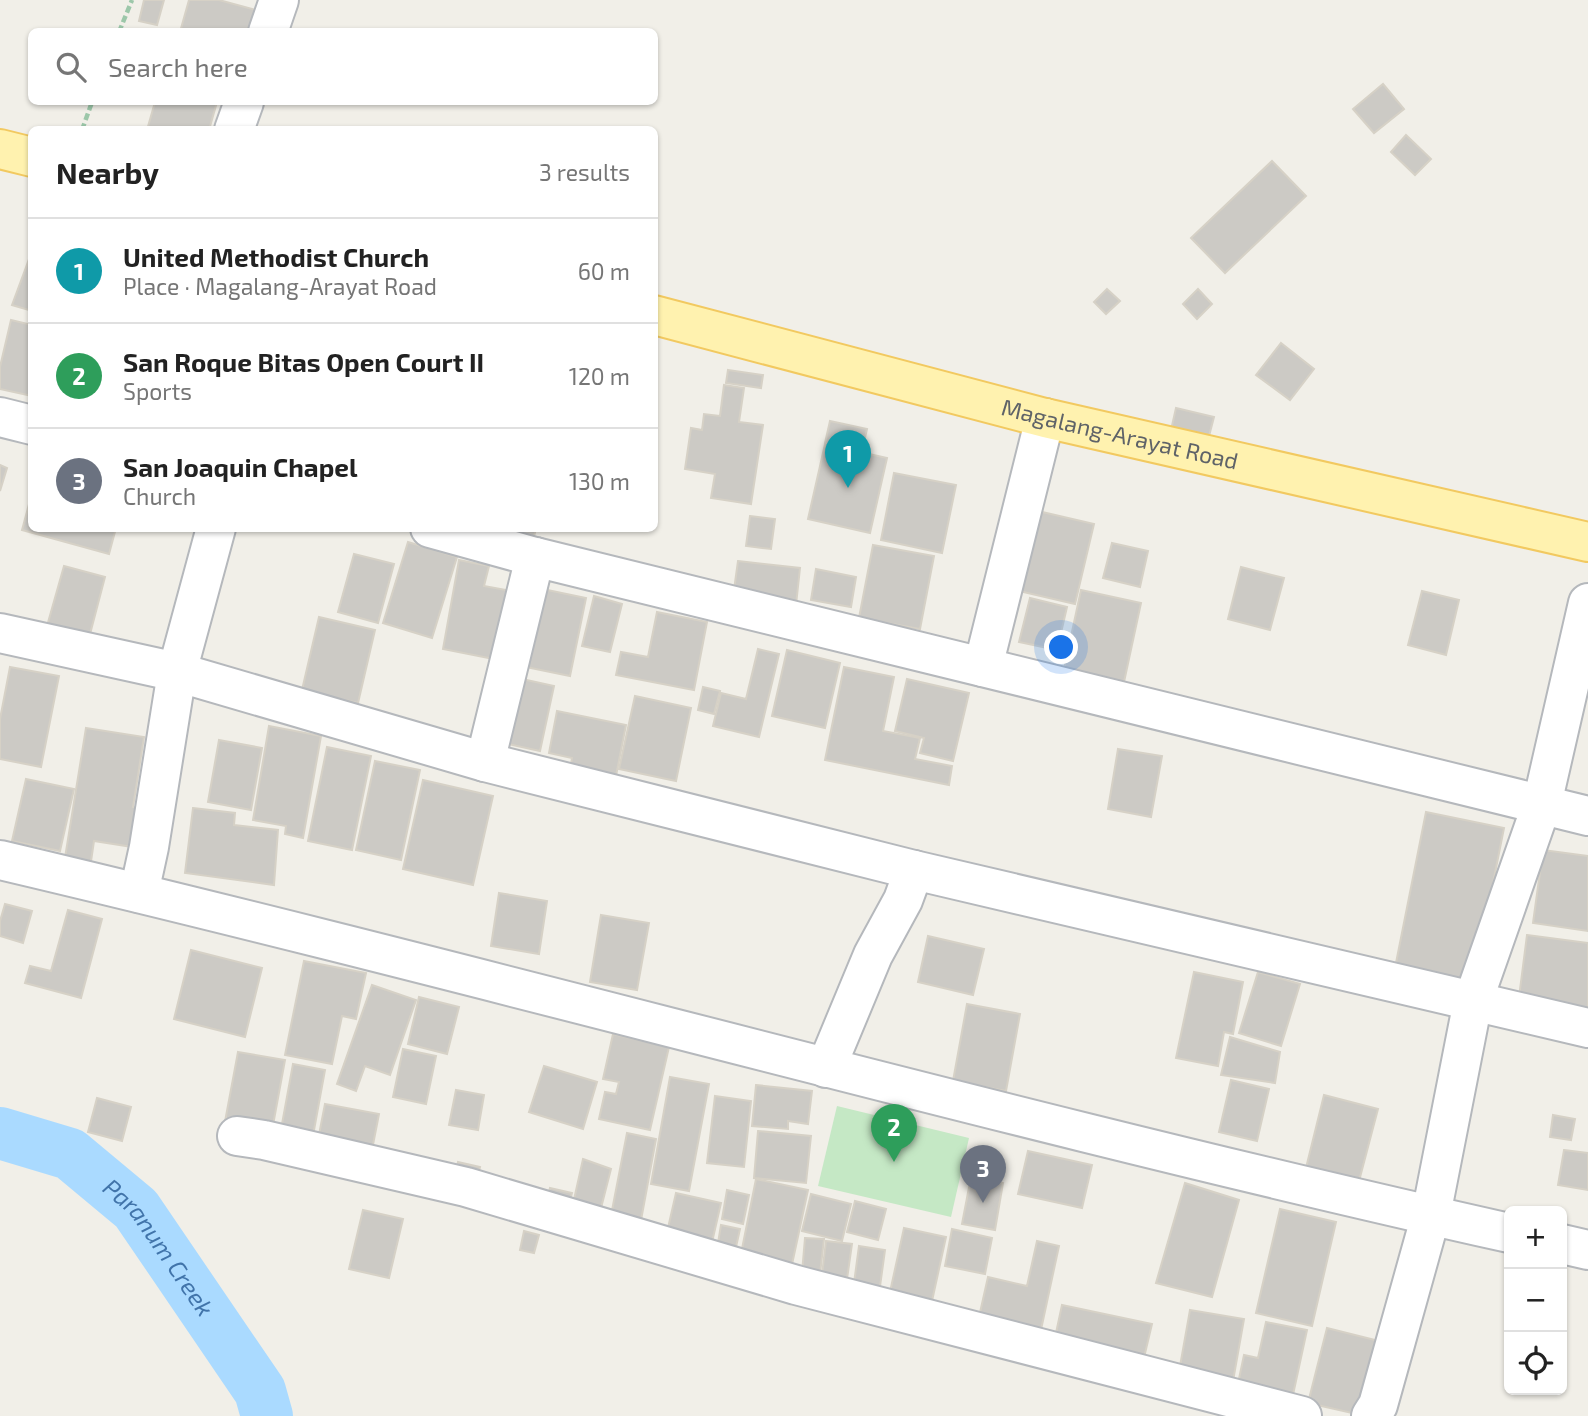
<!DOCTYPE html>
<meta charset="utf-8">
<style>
body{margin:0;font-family:"Exo 2",sans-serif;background:#f6f6f6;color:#222}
.controls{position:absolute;right:21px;bottom:21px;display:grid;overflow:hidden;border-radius:10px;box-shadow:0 2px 5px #0004}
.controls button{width:63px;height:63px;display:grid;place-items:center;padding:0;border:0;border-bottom:2px solid #e0e0e0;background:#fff;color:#222;font:35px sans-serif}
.you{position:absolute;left:1062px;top:648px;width:24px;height:24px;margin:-18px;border:5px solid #fff;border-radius:50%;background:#1a73e8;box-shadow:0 0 0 10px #1a73e833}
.badge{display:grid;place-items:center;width:46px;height:46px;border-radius:50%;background:#2563eb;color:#fff;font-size:23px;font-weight:700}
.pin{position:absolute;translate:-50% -58px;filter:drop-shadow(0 2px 4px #0008)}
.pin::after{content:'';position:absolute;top:37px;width:24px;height:21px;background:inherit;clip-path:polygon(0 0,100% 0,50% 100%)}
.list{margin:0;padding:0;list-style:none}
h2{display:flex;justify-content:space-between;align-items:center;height:91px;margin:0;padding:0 28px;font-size:30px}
h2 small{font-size:23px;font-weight:400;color:#767676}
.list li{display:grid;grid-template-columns:46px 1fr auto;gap:21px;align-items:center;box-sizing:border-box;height:105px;padding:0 28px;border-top:2px solid #e0e0e0}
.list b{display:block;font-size:26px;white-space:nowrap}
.list p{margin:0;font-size:23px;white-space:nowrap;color:#767676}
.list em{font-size:23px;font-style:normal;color:#767676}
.icon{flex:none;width:38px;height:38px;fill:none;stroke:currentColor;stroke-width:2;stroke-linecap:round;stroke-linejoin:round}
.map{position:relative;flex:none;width:1588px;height:1416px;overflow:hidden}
.search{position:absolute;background:#fff;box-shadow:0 2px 5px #0004;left:28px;top:28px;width:630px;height:77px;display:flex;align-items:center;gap:18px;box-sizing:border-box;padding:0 24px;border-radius:10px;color:#767676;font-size:26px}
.panel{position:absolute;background:#fff;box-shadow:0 2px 5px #0004;left:28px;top:126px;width:630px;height:406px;border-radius:10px}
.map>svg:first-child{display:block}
.green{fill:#c5e8c5}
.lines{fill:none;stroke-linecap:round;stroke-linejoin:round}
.river{stroke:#aadaff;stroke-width:52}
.building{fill:#cccac5;stroke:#d6d1c6;stroke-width:2}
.minor-casing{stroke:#b5b8bc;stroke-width:42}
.major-casing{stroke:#f2c960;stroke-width:42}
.path{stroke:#9cc7a9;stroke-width:4.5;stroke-dasharray:7 3.5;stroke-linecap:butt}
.minor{stroke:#fff;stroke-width:38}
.major{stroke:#fff2af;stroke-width:38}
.labels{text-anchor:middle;stroke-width:7;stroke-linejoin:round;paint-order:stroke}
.street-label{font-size:23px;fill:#5f6368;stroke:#fff}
.water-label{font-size:24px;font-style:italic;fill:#4174aa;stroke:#fff}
</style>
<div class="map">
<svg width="1588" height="1416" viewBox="0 0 1588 1416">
<rect width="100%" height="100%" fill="#f1efe8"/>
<polygon class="green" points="837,1106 969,1138 951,1217 818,1186"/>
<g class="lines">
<path class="river" id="s1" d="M 0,1133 L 70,1154 L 136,1209 L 260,1391 L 267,1416"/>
</g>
<g class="building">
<polygon points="144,0 164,0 157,25 139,21"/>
<polygon points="189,0 219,0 260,11 255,32 180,32"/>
<polygon points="1383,84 1404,109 1374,133 1353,109"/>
<polygon points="155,102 217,102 209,130 147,130"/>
<polygon points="1406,135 1431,159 1415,175 1391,152"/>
<polygon points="1272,161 1306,196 1225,273 1191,238"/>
<polygon points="32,251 32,311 12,305"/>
<polygon points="1107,289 1120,301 1106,314 1094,302"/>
<polygon points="1198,289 1212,304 1197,319 1183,304"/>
<polygon points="11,320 32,325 32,396 0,389 0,367"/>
<polygon points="1281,343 1314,369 1290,400 1256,375"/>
<polygon points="728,370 763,375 761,388 726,383"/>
<polygon points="724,385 744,388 739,422 763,425 751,504 711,498 715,474 685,469 691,428 702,430 704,414 720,416"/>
<polygon points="1176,408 1214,417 1208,440 1171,430"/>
<polygon points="830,421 867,429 862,451 825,443"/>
<polygon points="825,444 887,458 870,533 808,519"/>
<polygon points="0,465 7,468 0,491"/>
<polygon points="894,473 956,485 942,553 881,540"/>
<polygon points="32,493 32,528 116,528 109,554 22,530"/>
<polygon points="1038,511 1094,524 1075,604 1019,591"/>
<polygon points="750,516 775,519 771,549 746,546"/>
<polygon points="506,528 536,528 534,537"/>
<polygon points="408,542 457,557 432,638 383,623"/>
<polygon points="1112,543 1148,551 1140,587 1103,578"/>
<polygon points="873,545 934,556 920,629 859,618"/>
<polygon points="354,554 394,564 378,623 338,612"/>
<polygon points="459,560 489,566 484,586 522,593 509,662 443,649"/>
<polygon points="738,561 800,568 796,605 733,597"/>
<polygon points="64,566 105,577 89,638 47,626"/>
<polygon points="1241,567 1284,578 1270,630 1228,619"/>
<polygon points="816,569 856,577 851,607 811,600"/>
<polygon points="533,587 586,598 570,676 516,665"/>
<polygon points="1081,590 1141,603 1124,682 1064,669"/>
<polygon points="1422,591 1459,600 1446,655 1408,645"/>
<polygon points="594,596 622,604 610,652 582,646"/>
<polygon points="1030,598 1067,607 1057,650 1019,642"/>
<polygon points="657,612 707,622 694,690 616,675 621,652 648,657"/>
<polygon points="319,617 375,630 358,703 302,690"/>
<polygon points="758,649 779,654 759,737 713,726 721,693 746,699"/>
<polygon points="787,650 840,663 825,728 772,716"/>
<polygon points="10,667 59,676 41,767 0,759 0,719"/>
<polygon points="844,667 894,677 883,731 920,738 915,759 952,766 949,785 825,760"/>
<polygon points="513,677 554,686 540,751 499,742"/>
<polygon points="907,679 969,693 953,761 920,753 924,738 895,731"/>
<polygon points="703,687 720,691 714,714 698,710"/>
<polygon points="635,696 691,708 676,781 619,769"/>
<polygon points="557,711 626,725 614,786 569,776 572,758 549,753"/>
<polygon points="269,726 321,736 303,838 285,834 286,826 253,820"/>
<polygon points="86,728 144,737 133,807 145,809 139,848 94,841 90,868 64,864"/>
<polygon points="219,740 262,748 251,810 208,802"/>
<polygon points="327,747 371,756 352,850 308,841"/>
<polygon points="1118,749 1162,756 1151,817 1108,809"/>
<polygon points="375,761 420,770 401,860 356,850"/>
<polygon points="26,779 74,789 60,851 12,841"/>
<polygon points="423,780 493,796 473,885 403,869"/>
<polygon points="193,808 235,813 234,825 278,830 274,885 185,873"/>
<polygon points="1426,812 1504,828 1472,988 1394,973"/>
<polygon points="1543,850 1588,856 1588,931 1533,923"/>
<polygon points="499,893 547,901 539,954 491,946"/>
<polygon points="5,904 32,911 23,943 0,936 0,921"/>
<polygon points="68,910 102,919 81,998 25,983 30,966 51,971"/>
<polygon points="601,915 649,923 637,990 590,982"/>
<polygon points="1527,935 1588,943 1588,1012 1518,1005"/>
<polygon points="928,936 984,949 973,995 918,982"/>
<polygon points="191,950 262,968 245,1037 174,1019"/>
<polygon points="304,961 366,973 356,1019 342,1016 332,1064 285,1055"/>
<polygon points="1194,972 1243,982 1233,1034 1224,1032 1218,1066 1176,1058"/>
<polygon points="1258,972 1300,984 1281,1046 1239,1033"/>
<polygon points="372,985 416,1000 390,1075 365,1066 356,1091 337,1084"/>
<polygon points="419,997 459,1007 447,1054 408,1044"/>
<polygon points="967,1004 1020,1014 1006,1091 953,1081"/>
<polygon points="613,1034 669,1047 650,1130 599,1119 605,1092 616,1094 619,1082 603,1079"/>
<polygon points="1230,1037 1280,1052 1275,1083 1221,1075"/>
<polygon points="403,1049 436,1056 426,1104 393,1097"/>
<polygon points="238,1052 285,1060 271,1136 224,1127"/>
<polygon points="293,1064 325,1070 312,1141 280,1135"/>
<polygon points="544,1066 597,1082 583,1129 529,1112"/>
<polygon points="670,1077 709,1084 689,1191 651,1184"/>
<polygon points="1231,1080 1269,1089 1257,1141 1219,1132"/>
<polygon points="756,1085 812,1091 808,1124 788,1121 788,1129 752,1126"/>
<polygon points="456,1090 484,1095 478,1130 449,1125"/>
<polygon points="1324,1095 1378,1109 1358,1185 1305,1172"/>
<polygon points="715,1096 751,1101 744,1167 707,1163"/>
<polygon points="97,1098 131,1107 122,1141 88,1132"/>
<polygon points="325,1104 379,1114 370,1160 316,1150"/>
<polygon points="1553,1115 1575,1119 1571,1140 1550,1137"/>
<polygon points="758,1131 811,1136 806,1183 754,1178"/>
<polygon points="627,1133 656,1139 639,1231 609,1226"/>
<polygon points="1564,1150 1588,1153 1588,1190 1558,1185"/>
<polygon points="1028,1151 1092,1165 1082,1208 1018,1194"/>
<polygon points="583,1159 611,1169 600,1212 573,1204"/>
<polygon points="458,1162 480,1167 476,1183 454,1178"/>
<polygon points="971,1177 1003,1183 995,1230 962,1224"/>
<polygon points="756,1179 808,1190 791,1269 740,1259"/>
<polygon points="1185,1183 1239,1200 1212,1297 1156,1283"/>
<polygon points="550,1188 572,1193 567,1212 545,1207"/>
<polygon points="727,1190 749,1195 743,1224 722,1219"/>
<polygon points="676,1193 721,1203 710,1251 665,1241"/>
<polygon points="811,1194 851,1204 842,1241 802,1231"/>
<polygon points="855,1201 886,1209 878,1240 847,1232"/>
<polygon points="1280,1209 1336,1222 1312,1326 1256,1313"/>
<polygon points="363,1210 403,1219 389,1278 349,1269"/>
<polygon points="721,1225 740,1229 736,1247 718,1243"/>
<polygon points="904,1228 946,1237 932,1301 890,1292"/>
<polygon points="952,1229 992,1238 985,1274 945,1266"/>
<polygon points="524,1231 539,1235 534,1253 520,1250"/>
<polygon points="805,1238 824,1239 820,1274 802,1273"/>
<polygon points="826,1241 852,1244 846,1286 821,1283"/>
<polygon points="1037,1241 1059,1246 1039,1339 977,1326 988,1277 1027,1286"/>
<polygon points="859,1246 885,1250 878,1301 852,1298"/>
<polygon points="1062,1305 1152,1324 1142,1366 1053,1347"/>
<polygon points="1190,1310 1244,1319 1233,1381 1179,1372"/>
<polygon points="1266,1322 1307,1330 1291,1404 1236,1393 1244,1355 1258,1358"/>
<polygon points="1327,1328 1379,1341 1361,1415 1308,1403"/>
</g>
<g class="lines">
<g class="minor-casing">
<g id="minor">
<polyline points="268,32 279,0"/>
<polyline points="234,130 244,102"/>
<polyline points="0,417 32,425"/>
<polyline points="430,528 535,557 1588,816"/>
<polyline points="0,633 177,672 485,762 914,870 1588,1028"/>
<polyline points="983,667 1045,418"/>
<polyline points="485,762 535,557"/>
<path d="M 0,860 C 504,979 1003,1120 1509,1233"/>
<polyline points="139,893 149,847 177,672 216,528"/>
<polyline points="826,1068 873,955 903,900 914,870"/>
<polyline points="237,1136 264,1140 466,1187 796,1285 1302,1416"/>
<polyline points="1562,1244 1588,1250"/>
<polyline points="1371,1416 1378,1405 1431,1215 1473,1001 1542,804 1588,603"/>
</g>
</g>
<g class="major-casing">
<g id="major">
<polyline points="0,149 32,157"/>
<path id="s2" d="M 654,315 L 1045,418 L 1588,542"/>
</g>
</g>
<g class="path">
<polyline points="119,32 132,0"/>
<polyline points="82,130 92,102"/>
</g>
<use href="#minor" class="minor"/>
<use href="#major" class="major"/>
</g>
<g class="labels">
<g class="street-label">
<text dy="8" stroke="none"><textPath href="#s2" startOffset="481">Magalang-Arayat Road</textPath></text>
</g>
<g class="water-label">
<text dy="8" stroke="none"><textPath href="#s1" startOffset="203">Paranum Creek</textPath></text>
</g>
</g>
</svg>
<div class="controls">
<button>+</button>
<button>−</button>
<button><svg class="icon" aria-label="locate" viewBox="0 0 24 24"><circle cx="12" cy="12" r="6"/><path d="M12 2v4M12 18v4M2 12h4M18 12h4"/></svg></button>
</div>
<div class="you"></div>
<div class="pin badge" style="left:848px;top:488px;background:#0f9aa8">1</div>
<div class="pin badge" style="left:894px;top:1162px;background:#2e9e5b">2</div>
<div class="pin badge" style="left:983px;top:1203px;background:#6b7280">3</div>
<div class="search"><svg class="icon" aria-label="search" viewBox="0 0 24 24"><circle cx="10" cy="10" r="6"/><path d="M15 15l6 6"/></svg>Search here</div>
<section class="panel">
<h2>Nearby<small>3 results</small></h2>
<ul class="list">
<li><span class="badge" style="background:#0f9aa8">1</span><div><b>United Methodist Church</b><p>Place · Magalang-Arayat Road</p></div><em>60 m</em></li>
<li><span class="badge" style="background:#2e9e5b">2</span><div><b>San Roque Bitas Open Court II</b><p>Sports</p></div><em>120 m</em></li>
<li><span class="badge" style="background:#6b7280">3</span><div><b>San Joaquin Chapel</b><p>Church</p></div><em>130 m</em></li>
</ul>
</section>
</div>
